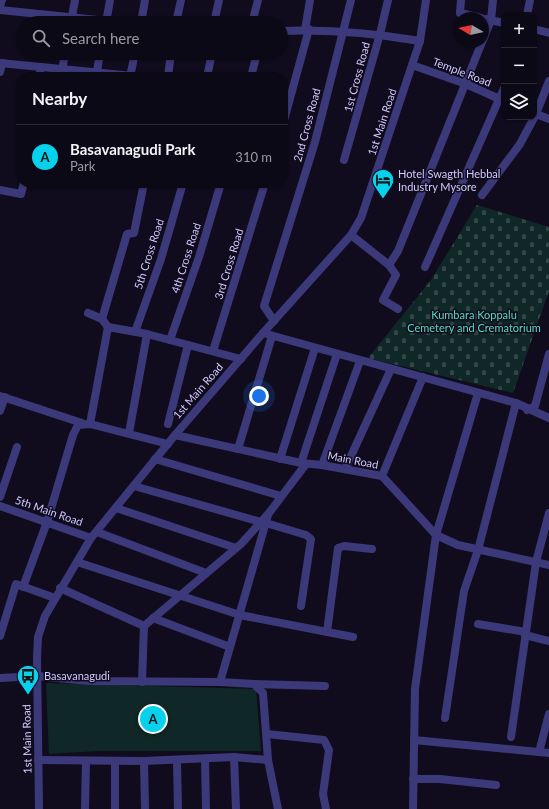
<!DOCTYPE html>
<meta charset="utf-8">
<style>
body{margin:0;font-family:Lato,sans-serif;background:#15121f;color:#f1f3f6}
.controls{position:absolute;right:12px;top:12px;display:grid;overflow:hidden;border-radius:8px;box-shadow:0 1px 3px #0004}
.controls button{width:36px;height:36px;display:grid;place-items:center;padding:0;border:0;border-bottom:1px solid #2c2a35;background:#0c0916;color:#f1f3f6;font:20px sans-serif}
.compass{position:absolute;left:453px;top:12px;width:36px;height:36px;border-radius:50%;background:#0c0916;box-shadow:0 1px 3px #0004;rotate:279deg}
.you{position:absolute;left:259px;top:396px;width:14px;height:14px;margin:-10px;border:3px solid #fff;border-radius:50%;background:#1a73e8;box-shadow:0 0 0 6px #1a73e833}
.badge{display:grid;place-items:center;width:26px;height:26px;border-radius:50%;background:#07d2ed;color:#111;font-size:13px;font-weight:700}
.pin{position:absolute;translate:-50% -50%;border:2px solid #fff;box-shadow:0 1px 4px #0006}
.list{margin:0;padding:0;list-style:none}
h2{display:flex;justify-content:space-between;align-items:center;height:52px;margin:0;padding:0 16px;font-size:17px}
h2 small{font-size:13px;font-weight:400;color:#9a9aa1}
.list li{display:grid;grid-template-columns:26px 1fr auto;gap:12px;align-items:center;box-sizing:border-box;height:64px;padding:0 16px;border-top:1px solid #2c2a35}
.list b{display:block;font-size:15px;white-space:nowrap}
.list p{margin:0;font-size:13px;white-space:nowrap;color:#9a9aa1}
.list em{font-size:13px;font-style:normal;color:#9a9aa1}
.icon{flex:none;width:22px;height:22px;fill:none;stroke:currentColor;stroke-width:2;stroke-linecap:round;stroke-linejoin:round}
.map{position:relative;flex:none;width:549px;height:809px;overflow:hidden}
.search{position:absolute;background:#0c0916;box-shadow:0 1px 3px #0004;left:16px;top:16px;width:272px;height:44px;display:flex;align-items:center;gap:10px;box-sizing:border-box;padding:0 14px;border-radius:22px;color:#9a9aa1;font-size:15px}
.panel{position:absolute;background:#0c0916;box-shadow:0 1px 3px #0004;left:16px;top:72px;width:272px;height:116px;border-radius:16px}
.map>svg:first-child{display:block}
.cemetery{fill:url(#cemetery-stones)}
.green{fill:#102727}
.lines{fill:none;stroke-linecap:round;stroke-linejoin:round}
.minor{stroke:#3c397b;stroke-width:8}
.labels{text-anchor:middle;stroke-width:3;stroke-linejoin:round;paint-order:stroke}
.street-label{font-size:11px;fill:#d1cafe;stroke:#100c1e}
.poi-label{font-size:11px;fill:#d1cafe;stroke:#100c1e;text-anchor:start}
.park-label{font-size:11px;fill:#59dabd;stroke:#100c1e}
</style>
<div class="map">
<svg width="549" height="809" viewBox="0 0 549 809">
<defs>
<pattern id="cemetery-stones" width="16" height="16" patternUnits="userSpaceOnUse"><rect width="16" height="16" fill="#102727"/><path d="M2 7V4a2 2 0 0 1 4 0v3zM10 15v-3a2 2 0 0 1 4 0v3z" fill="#324547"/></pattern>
</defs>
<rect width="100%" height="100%" fill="#100c1e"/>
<polygon class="cemetery" points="477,205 549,227 549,291 513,393 368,358 431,280"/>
<polygon class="green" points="46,683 256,689 261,751 98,751 49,754"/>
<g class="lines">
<g class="minor">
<polyline points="461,0 460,13 481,18"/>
<polyline points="0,6 2,0"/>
<polyline points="0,10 127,23"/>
<polyline points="527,15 530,0"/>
<polyline points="485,19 504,23"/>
<polyline points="71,22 75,0"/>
<polyline points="106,23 110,0"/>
<polyline points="141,23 145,0"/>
<polyline points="176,23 181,0"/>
<polyline points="214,23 219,0"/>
<polyline points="252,23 258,0"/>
<polyline points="534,29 549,33"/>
<polyline points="305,30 310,0"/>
<path d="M 281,31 C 328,29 373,33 420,41"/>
<polyline points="483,40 491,20 493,0"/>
<polyline points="0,63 143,77"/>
<polyline points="412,65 466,84 504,101"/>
<polyline points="97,71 100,53"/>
<polyline points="0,72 2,63"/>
<polyline points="39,77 41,67"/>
<polyline points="61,77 65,53"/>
<polyline points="130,77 135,53"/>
<polyline points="168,77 171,53"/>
<polyline points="207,77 212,53"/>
<polyline points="251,77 257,53"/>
<polyline points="534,113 549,119"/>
<polyline points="283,124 309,29"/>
<polyline points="344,160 380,34 388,0"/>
<polyline points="0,190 21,194 24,183"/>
<polyline points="482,195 520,144 536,114 549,81"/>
<polyline points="351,235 389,265 398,251 482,42"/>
<polyline points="389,265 396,275 383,300 398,309"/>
<polyline points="425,267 504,88"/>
<polyline points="88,313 102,319 108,327 147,334 241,359"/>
<polyline points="102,319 127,234 134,233 144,183"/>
<polyline points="274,321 264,306 315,142 351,0"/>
<polyline points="135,332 161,259 183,183"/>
<polyline points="263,333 516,403 549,418"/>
<polyline points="170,340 199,257 221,183"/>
<polyline points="213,351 265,183"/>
<polyline points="0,396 82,423"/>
<polyline points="527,410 535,406 549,354"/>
<polyline points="0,411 5,397"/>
<polyline points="90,424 108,327"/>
<polyline points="168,424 188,345"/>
<polyline points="129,433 147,334"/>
<polyline points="175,435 301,463 322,465 382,476 436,535 458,545 549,565"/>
<polyline points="238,449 272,336"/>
<polyline points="155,459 281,496"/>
<polyline points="280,459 315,348"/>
<polyline points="301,463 337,354"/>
<polyline points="322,465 360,361"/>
<polyline points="345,469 391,369"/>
<polyline points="382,476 423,377"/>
<polyline points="134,486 261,522"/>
<polyline points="0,497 17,447"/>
<polyline points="0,506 91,538"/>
<polyline points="116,508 236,548"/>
<polyline points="266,523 306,535 311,539 301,606"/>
<polyline points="97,532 206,573"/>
<polyline points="77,562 240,615 353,637"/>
<polyline points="23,587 47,522 73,435 78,425 90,424 168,444"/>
<polyline points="60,588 144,626"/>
<polyline points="153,618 230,647"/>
<polyline points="478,624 526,632"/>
<polyline points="144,626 241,544 269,513 306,464"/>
<polyline points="327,632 338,548 344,546 372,549"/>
<polyline points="525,635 549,641"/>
<polyline points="0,636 16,584 55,598"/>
<polyline points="0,678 37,676 89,681 220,682 254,684 263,693 268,760 278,809"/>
<polyline points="142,682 144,626"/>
<polyline points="220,682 268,515"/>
<polyline points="254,684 325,686"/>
<polyline points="445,718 464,591 478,550 516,403"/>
<polyline points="267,734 324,740 329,750 323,794 326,809"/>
<polyline points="511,737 536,562 549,513"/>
<polyline points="414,740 549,753"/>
<polyline points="539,752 549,714"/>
<polyline points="234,757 236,809"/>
<polyline points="205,759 206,809"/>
<polyline points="38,760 144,761 234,757 268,760"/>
<polyline points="115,761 115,809"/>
<polyline points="144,761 145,809"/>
<polyline points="177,761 178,809"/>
<polyline points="413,779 440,779 496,785"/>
<polyline points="39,809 37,658 38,637 45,616 91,538 175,435 263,333 351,235 361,218 420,41 426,0"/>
<polyline points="85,809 86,761"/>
<polyline points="413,809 415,689 436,535 478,393"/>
</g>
</g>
<defs>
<g id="hotel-pin" transform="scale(1.15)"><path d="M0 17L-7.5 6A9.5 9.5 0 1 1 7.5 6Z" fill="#07d2ed" stroke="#100c1e"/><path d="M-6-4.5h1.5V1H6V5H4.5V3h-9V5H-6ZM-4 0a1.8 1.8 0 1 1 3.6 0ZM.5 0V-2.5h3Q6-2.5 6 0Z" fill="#111"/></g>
<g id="bus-pin" transform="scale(1.15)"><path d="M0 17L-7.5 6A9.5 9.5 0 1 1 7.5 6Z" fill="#07d2ed" stroke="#100c1e"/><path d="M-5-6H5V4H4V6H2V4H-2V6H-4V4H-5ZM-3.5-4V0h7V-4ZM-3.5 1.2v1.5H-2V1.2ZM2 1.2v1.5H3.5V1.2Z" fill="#111"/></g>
</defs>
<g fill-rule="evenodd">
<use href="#hotel-pin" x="383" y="180"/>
<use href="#bus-pin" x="28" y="676"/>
</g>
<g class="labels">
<g class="street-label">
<text transform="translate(462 72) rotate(21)" y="4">Temple Road</text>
<text transform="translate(357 77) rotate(-75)" y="4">1st Cross Road</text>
<text transform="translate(382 122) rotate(-72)" y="4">1st Main Road</text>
<text transform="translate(307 125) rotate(-75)" y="4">2nd Cross Road</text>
<text transform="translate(149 254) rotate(-72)" y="4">5th Cross Road</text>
<text transform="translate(186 258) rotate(-72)" y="4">4th Cross Road</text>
<text transform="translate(229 264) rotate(-73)" y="4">3rd Cross Road</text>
<text transform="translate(198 391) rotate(-49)" y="4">1st Main Road</text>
<text transform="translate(353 460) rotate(11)" y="4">Main Road</text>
<text transform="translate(49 511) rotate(19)" y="4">5th Main Road</text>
<text transform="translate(27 739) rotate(-91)" y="4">1st Main Road</text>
</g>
<g class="poi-label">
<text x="398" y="178">Hotel Swagth Hebbal<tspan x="398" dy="13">Industry Mysore</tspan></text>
<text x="44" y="680">Basavanagudi</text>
</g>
<g class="park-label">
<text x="474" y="319">Kumbara Koppalu<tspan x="474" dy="13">Cemetery and Crematorium</tspan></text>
</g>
</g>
</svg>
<div class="controls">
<button>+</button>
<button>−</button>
<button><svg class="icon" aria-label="layers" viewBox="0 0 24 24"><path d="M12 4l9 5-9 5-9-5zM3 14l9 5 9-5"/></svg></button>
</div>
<svg class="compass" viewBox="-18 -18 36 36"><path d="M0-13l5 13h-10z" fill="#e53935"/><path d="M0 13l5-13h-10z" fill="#9a9aa1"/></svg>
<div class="you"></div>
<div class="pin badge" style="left:153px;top:719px">A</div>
<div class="search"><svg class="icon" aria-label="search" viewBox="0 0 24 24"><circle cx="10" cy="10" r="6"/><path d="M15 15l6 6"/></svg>Search here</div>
<section class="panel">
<h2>Nearby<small></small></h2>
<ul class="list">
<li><span class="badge">A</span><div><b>Basavanagudi Park</b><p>Park</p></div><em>310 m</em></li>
</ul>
</section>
</div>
